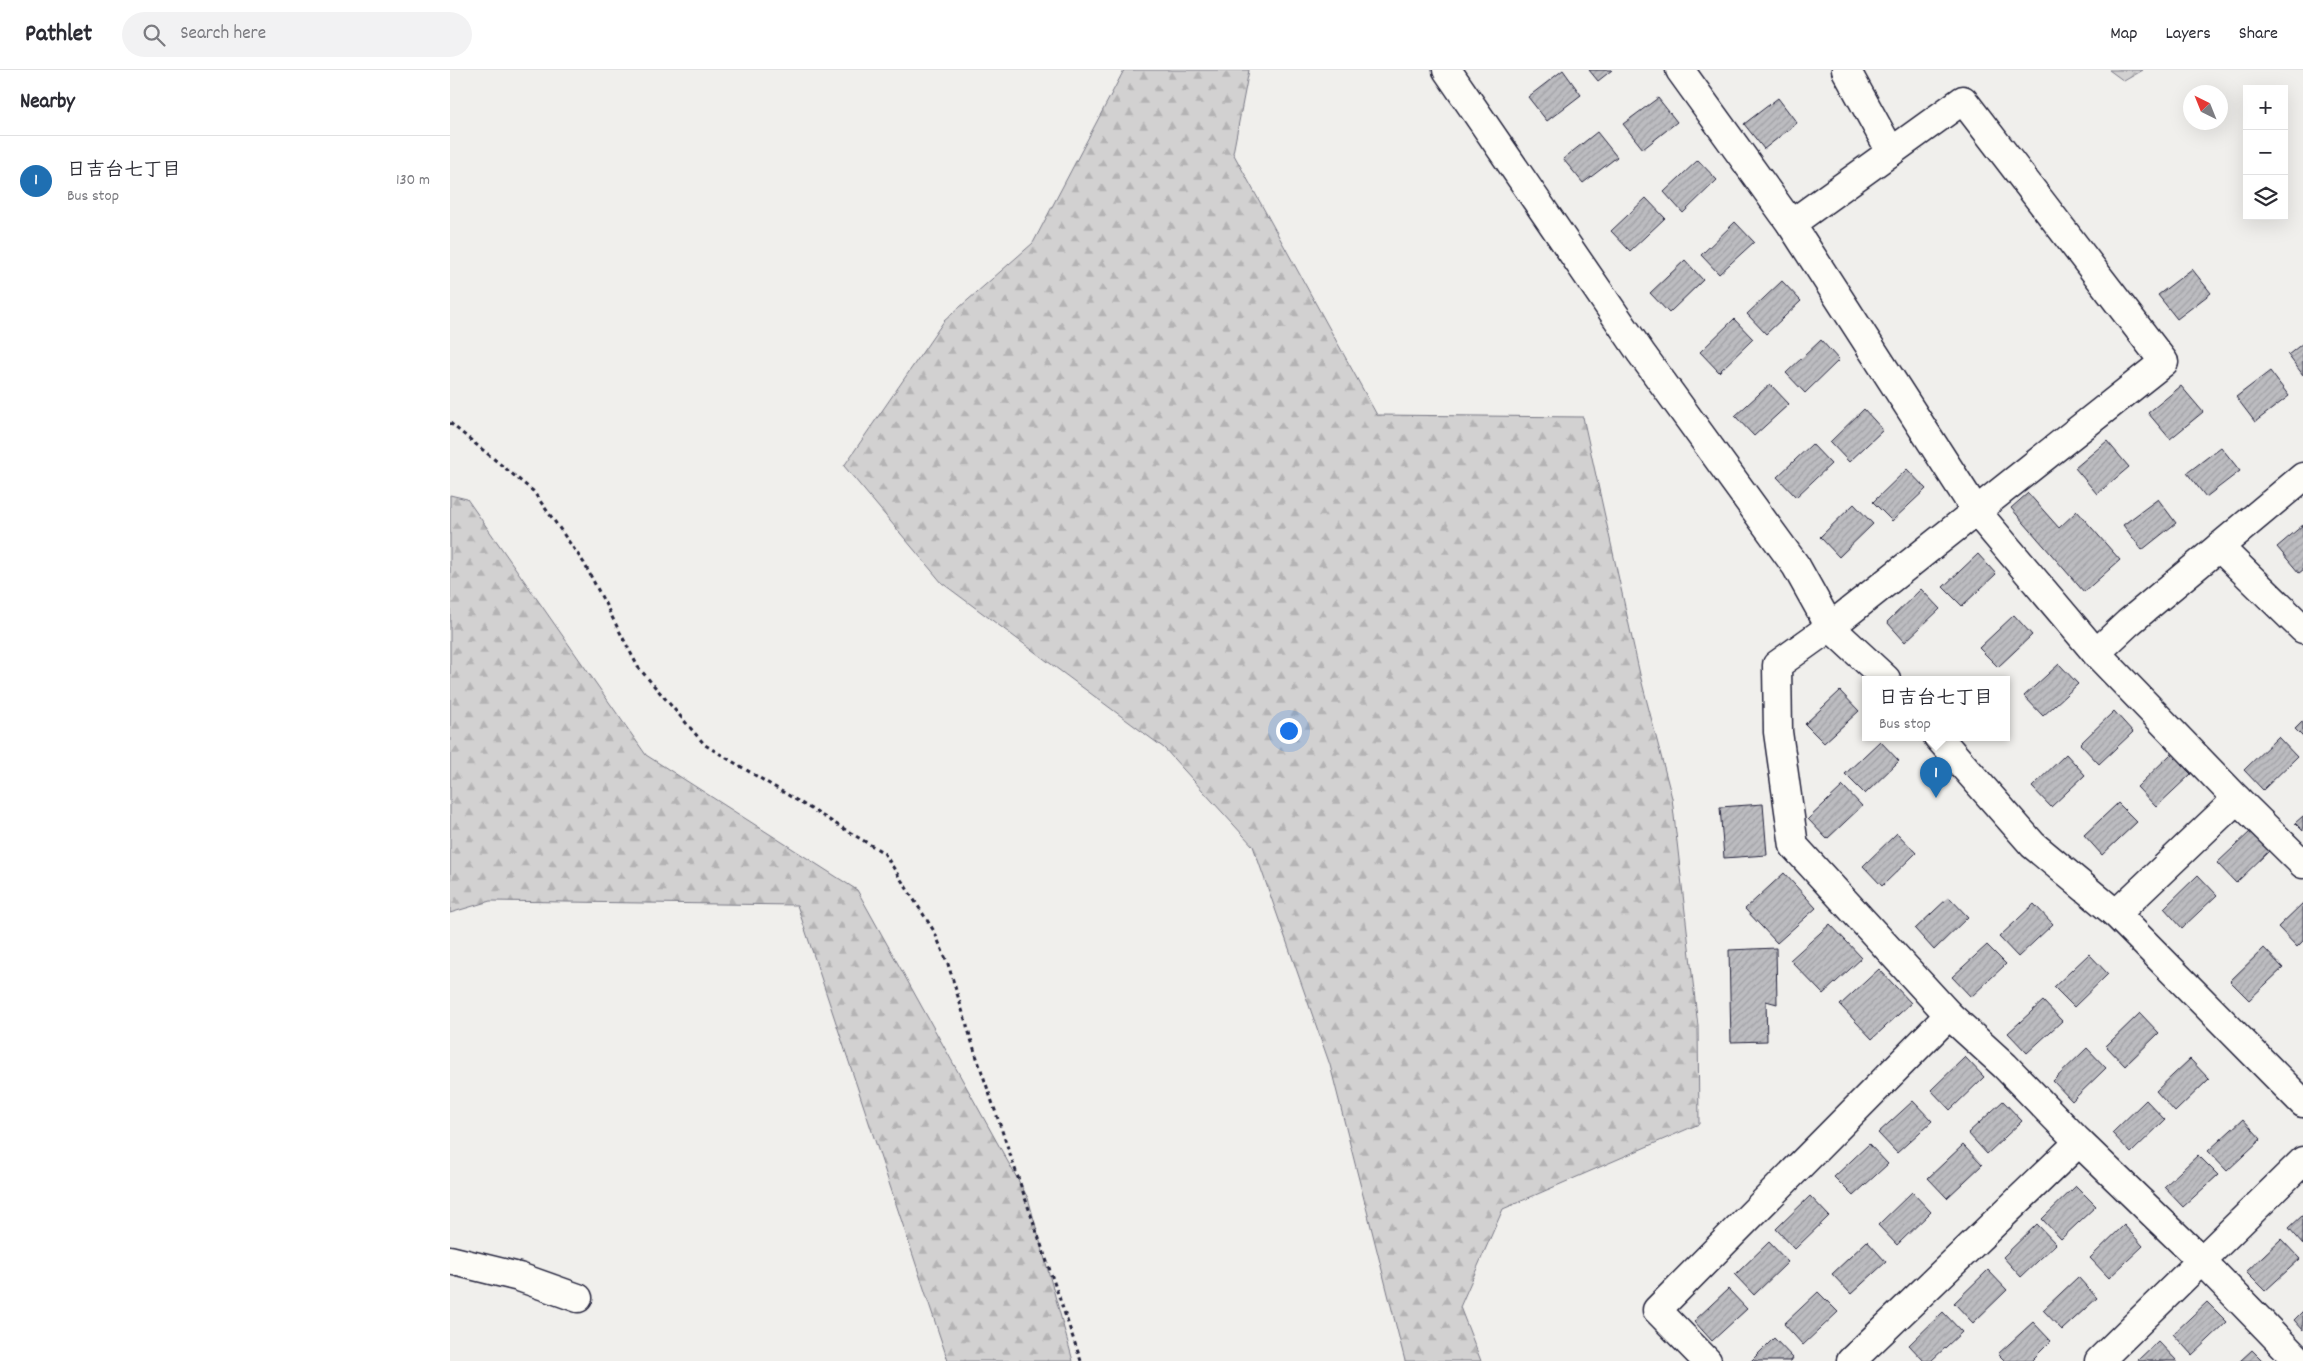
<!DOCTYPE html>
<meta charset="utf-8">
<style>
body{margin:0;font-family:Dekko,"Klee One",sans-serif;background:#f2f2f3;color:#2b2b33}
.controls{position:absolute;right:15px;top:15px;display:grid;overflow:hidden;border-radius:0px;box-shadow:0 5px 20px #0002}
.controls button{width:45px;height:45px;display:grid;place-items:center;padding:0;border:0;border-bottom:1px solid #e1e1e2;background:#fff;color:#2b2b33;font:25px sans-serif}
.compass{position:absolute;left:1733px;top:15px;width:45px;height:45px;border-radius:50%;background:#fff;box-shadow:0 5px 20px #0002;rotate:317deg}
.you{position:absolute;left:838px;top:660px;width:18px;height:18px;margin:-12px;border:4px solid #fff;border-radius:50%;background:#1a73e8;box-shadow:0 0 0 8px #1a73e833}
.badge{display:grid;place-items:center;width:32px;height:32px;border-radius:50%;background:#1f6fb2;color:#fff;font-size:16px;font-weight:700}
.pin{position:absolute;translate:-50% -41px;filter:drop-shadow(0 1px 2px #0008)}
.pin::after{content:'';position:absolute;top:26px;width:18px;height:15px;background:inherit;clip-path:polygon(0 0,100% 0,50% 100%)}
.popup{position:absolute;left:1412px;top:606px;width:148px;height:65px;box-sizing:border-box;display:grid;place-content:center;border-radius:0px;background:#fff;filter:drop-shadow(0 1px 4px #0005);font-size:16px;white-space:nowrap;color:#7c7c81}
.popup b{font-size:19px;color:#2b2b33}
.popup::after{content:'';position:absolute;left:50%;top:100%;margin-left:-10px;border:10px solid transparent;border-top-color:#fff}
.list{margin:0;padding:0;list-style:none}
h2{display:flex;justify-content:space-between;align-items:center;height:65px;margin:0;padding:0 20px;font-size:21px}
h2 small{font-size:16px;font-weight:400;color:#7c7c81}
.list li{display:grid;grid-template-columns:32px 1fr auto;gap:15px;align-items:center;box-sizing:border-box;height:90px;padding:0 20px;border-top:1px solid #e1e1e2}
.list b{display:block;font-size:19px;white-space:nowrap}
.list p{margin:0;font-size:16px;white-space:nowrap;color:#7c7c81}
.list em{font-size:16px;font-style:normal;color:#7c7c81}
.icon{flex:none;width:28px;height:28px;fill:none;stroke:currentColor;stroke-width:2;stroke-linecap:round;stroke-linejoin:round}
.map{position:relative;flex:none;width:1853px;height:1291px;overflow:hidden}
header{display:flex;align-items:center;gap:30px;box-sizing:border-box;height:70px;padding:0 25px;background:#fff;border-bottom:1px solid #e1e1e2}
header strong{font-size:24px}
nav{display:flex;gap:28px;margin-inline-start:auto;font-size:18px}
.search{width:350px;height:45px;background:#f2f2f3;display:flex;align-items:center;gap:12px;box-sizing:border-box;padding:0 18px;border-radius:28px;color:#7c7c81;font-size:19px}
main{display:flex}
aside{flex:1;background:#fff}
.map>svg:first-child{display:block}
.forest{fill:url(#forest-firs);stroke:#7a7a86}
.building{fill:url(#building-hatch);stroke:#22223b}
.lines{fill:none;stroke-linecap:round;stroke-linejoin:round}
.minor-casing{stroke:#22223b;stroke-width:31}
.path{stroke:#22223b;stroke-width:3;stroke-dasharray:4 4;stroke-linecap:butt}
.minor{stroke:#fdfcf7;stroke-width:28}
</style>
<header>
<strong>Pathlet</strong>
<div class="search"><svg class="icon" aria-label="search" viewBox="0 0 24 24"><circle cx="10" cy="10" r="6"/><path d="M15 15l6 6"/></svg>Search here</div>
<nav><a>Map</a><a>Layers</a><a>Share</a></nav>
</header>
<main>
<aside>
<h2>Nearby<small></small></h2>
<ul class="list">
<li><span class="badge">1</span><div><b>日吉台七丁目</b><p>Bus stop</p></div><em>130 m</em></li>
</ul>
</aside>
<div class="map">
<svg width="1853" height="1291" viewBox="0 0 1853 1291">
<defs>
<pattern id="forest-firs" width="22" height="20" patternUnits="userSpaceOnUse" patternTransform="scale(1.25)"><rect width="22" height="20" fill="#d2d1d1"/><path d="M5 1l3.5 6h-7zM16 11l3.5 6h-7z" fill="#b4b3b4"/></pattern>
<pattern id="building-hatch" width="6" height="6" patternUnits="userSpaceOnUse" patternTransform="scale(1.25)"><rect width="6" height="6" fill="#bcbcc0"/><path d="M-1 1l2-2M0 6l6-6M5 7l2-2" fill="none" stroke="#a1a1a6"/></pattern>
</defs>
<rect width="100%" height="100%" fill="#f0efec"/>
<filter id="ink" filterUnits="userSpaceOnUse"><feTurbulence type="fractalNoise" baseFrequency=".02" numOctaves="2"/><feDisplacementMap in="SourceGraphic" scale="10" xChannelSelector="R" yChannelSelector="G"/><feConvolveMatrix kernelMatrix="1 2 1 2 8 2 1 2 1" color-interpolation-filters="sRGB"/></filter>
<g filter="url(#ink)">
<g class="forest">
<polygon points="674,0 799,0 783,83 927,345 1133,347 1191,609 1222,728 1248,956 1249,1054 1053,1139 1010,1237 1031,1291 955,1291 880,995 803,776 714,678 492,513 394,396 494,251 583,173"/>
<polygon points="1659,0 1693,0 1674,11"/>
<polygon points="0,425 17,429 196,685 407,820 578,1128 623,1291 498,1291 347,835 40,831 0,843"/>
</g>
<g class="building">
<polygon points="1113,0 1131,25 1097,51 1078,27"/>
<polygon points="1139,0 1162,0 1148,11"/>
<polygon points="1208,28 1227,52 1193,79 1173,54"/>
<polygon points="1328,28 1347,53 1314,79 1294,54"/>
<polygon points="1147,62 1167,87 1133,113 1113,89"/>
<polygon points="1248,90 1267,110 1233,143 1214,122"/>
<polygon points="1196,128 1215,148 1180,181 1161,161"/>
<polygon points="1285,152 1304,172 1269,204 1251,185"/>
<polygon points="1235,190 1253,210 1219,243 1200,223"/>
<polygon points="1742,199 1761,223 1727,249 1708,225"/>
<polygon points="1332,211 1351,231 1316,264 1297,244"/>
<polygon points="1284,249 1303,269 1269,302 1250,282"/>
<polygon points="1371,270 1389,290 1355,323 1336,303"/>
<polygon points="1853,273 1853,305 1838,285"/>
<polygon points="1820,301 1839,326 1805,352 1786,327"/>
<polygon points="1320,314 1339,334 1304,366 1285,346"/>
<polygon points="1731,316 1753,342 1720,369 1698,343"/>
<polygon points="1414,339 1433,360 1399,392 1380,372"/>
<polygon points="1657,371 1679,397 1647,424 1625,398"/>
<polygon points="1362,374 1381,394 1346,427 1327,407"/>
<polygon points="1771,377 1790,401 1756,427 1737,403"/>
<polygon points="1457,399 1476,419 1442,451 1423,432"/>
<polygon points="1578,423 1609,458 1627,441 1670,490 1634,522 1561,438"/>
<polygon points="1708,429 1726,453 1692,480 1673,455"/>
<polygon points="1404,434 1423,454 1389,487 1370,467"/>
<polygon points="1853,455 1853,500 1849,503 1827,477"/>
<polygon points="1528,484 1546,504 1512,536 1493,517"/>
<polygon points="1471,519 1490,539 1455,572 1437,552"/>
<polygon points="1564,545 1582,565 1548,597 1529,578"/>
<polygon points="1609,594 1628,614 1593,646 1574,626"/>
<polygon points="1390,621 1409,641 1374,673 1355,654"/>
<polygon points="1664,641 1683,662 1649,694 1630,674"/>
<polygon points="1853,651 1853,667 1845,659"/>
<polygon points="1828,667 1847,687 1813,720 1794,700"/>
<polygon points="1430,671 1449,691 1415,724 1395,704"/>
<polygon points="1616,684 1635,705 1601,737 1582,717"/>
<polygon points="1721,684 1741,704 1706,737 1687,717"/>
<polygon points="1393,716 1412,736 1377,769 1358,749"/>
<polygon points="1668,733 1687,752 1652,785 1634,765"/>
<polygon points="1313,734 1317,785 1274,788 1270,737"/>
<polygon points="1853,746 1853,761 1845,753"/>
<polygon points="1801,761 1820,780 1786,813 1767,793"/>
<polygon points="1447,763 1466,783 1432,816 1413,796"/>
<polygon points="1334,803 1366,838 1327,873 1295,839"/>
<polygon points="1748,805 1767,825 1732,858 1714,838"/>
<polygon points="1499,827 1518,847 1484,880 1465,859"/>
<polygon points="1853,833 1853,871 1847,877 1828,857"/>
<polygon points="1584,834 1603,854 1568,887 1549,867"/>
<polygon points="1380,854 1412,888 1373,924 1340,890"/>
<polygon points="1537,875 1556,894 1521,927 1502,907"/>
<polygon points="1326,878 1327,934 1316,931 1317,971 1281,972 1279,880"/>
<polygon points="1814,878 1833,898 1799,930 1780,911"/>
<polygon points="1639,884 1658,904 1624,937 1604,917"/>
<polygon points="1429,899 1461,933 1422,969 1390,935"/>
<polygon points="1593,931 1612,951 1577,983 1558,963"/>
<polygon points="1690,943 1709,963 1675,996 1656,976"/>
<polygon points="1637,978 1656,998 1622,1031 1603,1011"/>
<polygon points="1515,987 1534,1007 1500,1040 1481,1020"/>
<polygon points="1740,989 1759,1009 1725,1042 1706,1021"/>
<polygon points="1696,1030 1715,1050 1681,1083 1662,1063"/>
<polygon points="1463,1031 1482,1051 1447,1083 1428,1063"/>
<polygon points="1553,1031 1572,1051 1537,1084 1518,1063"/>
<polygon points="1793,1049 1811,1069 1777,1101 1758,1081"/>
<polygon points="1419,1074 1438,1094 1403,1126 1384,1107"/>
<polygon points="1513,1075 1532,1095 1497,1128 1478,1108"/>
<polygon points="1748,1085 1768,1105 1733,1137 1714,1117"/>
<polygon points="1626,1116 1646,1136 1611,1169 1592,1149"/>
<polygon points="1462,1122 1481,1142 1447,1175 1428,1155"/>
<polygon points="1360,1126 1379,1146 1345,1179 1326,1159"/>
<polygon points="1853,1145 1853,1174 1839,1158"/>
<polygon points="1587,1154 1606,1174 1571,1207 1553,1187"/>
<polygon points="1674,1155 1693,1176 1659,1208 1640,1188"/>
<polygon points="1831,1169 1850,1189 1815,1221 1796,1202"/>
<polygon points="1417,1171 1436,1192 1401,1224 1382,1204"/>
<polygon points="1319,1172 1338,1192 1304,1225 1285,1205"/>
<polygon points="1538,1200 1557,1220 1523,1253 1504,1233"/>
<polygon points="1628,1207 1647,1228 1612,1260 1593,1240"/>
<polygon points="1278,1219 1297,1239 1262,1271 1244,1251"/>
<polygon points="1368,1222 1388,1242 1353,1275 1334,1254"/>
<polygon points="1757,1232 1777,1252 1742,1285 1723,1264"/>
<polygon points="1853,1241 1853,1260 1844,1250"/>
<polygon points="1493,1242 1512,1262 1481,1291 1474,1291 1459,1275"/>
<polygon points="1583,1252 1601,1271 1581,1291 1555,1291 1548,1284"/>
<polygon points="1324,1268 1343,1288 1341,1291 1301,1291"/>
<polygon points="1708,1271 1727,1291 1687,1291"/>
<polygon points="1802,1280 1813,1291 1790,1291"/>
</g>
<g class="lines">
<g class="minor-casing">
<g id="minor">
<polyline points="997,0 1191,283 1346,496 1380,557 1436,609"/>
<polyline points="1230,0 1341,154 1526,441 1646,583 1787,729 1853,794"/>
<polyline points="1396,0 1441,82"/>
<polyline points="1341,154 1513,30 1714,292 1380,557 1327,595 1328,662 1344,776 1499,945 1555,996 1629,1072 1751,1190 1849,1291"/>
<polyline points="1769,477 1853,559"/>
<polyline points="1646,583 1678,553 1853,407"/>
<polyline points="1488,667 1583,775 1666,844 1853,1033"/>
<polyline points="1666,844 1787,729"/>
<polyline points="0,1190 69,1207 128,1228"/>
<polyline points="1257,1291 1207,1240 1499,945"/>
<polyline points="1401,1291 1629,1072"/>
<polyline points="1649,1291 1853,1091"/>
</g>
</g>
<polyline class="path" points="0,353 83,421 134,493 188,597 255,675 434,783 484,861 498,894 525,982 631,1291"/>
<use href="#minor" class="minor"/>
</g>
</g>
</svg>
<div class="controls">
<button>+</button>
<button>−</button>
<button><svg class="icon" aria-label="layers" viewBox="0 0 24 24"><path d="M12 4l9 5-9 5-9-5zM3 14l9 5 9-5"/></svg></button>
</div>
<svg class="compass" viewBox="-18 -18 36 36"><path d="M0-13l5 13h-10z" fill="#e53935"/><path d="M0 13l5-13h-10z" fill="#7c7c81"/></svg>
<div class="you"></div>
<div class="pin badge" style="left:1486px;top:728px">1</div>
<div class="popup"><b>日吉台七丁目</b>Bus stop</div>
</div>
</main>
